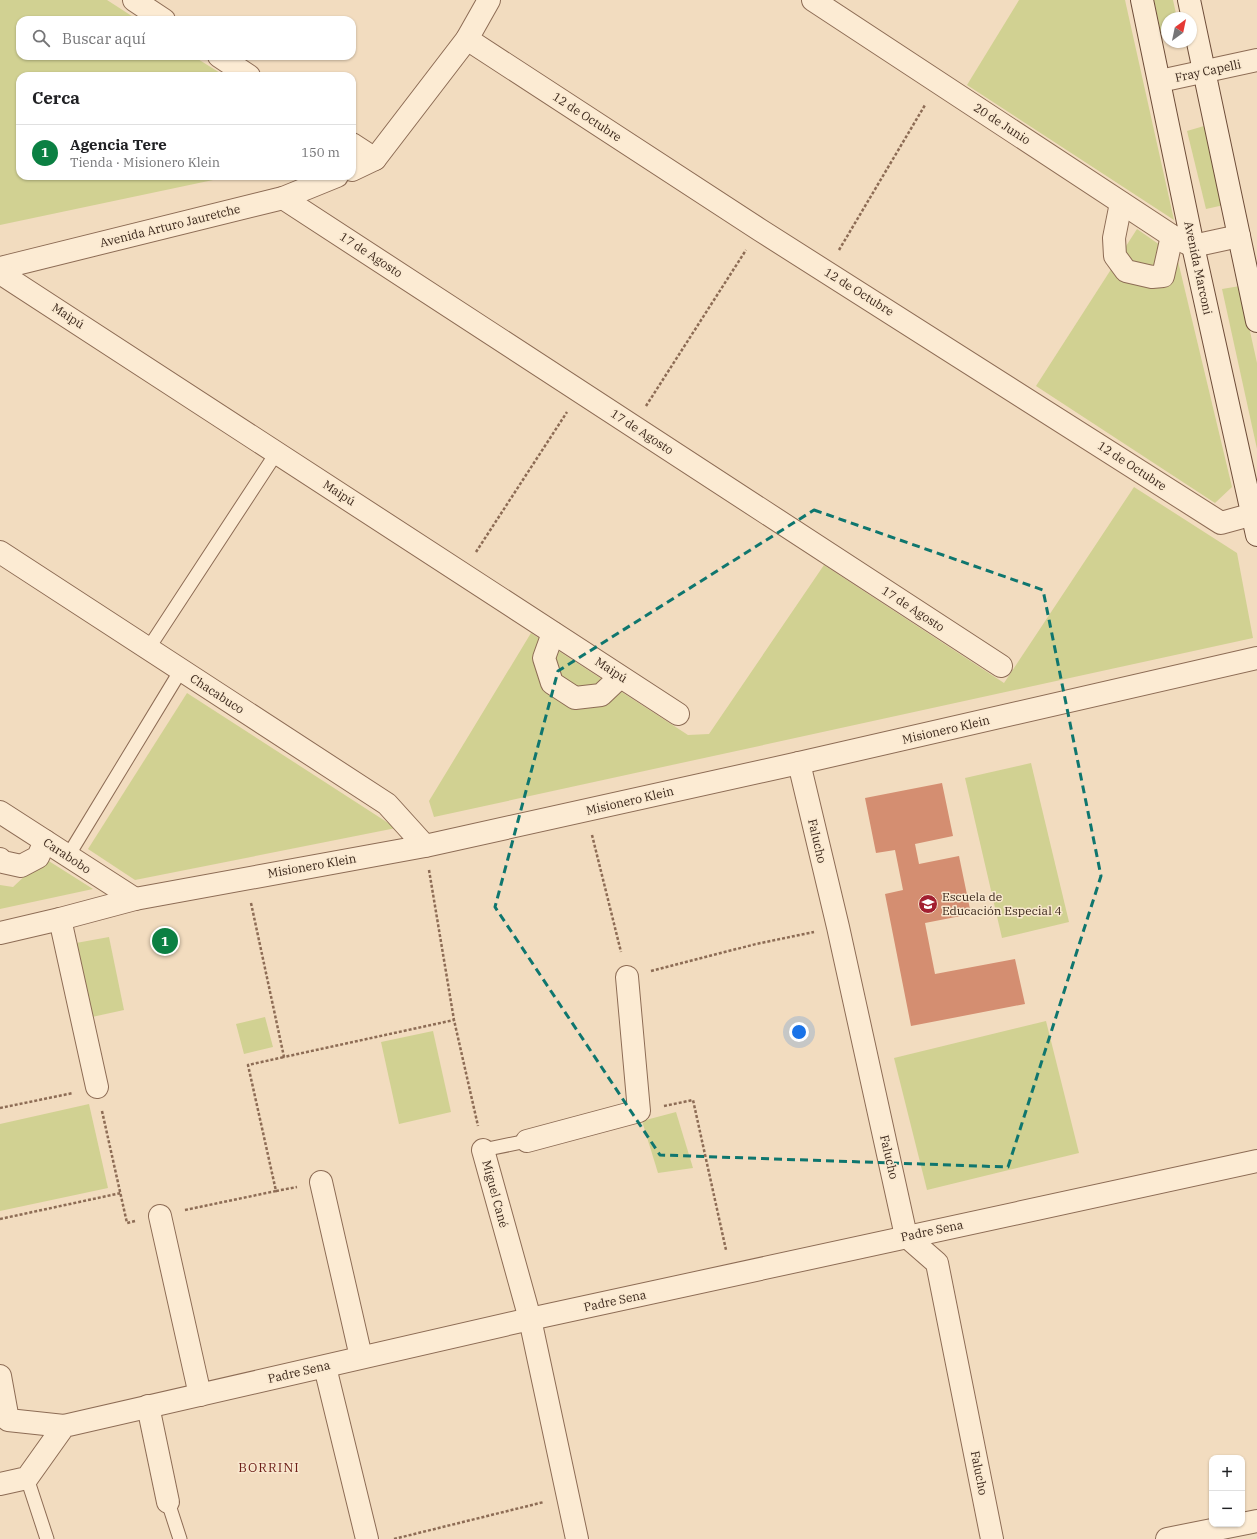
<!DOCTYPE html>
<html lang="es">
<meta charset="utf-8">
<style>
body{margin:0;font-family:"IBM Plex Serif",serif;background:#f6f6f6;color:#202124}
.controls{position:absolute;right:12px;bottom:12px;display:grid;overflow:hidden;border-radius:8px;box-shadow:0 1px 3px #0004}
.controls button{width:36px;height:36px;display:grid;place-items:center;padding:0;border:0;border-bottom:1px solid #e0e0e0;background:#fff;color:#202124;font:20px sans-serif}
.compass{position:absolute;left:1161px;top:12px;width:36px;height:36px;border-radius:50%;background:#fff;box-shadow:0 1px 3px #0004;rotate:33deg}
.you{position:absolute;left:799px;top:1032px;width:14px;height:14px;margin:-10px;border:3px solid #fff;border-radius:50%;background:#1a73e8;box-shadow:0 0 0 6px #1a73e833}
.badge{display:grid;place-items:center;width:26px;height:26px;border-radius:50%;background:#0b8043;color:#fff;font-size:13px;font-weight:700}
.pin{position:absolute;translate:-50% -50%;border:2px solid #fff;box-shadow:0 1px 4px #0006}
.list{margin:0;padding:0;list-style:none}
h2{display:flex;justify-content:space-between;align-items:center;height:52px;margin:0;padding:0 16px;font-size:17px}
h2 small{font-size:13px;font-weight:400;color:#757577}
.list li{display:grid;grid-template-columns:26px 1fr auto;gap:12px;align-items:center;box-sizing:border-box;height:56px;padding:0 16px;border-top:1px solid #e0e0e0}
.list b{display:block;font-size:15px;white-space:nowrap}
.list p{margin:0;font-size:13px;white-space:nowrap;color:#757577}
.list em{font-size:13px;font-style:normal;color:#757577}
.icon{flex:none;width:22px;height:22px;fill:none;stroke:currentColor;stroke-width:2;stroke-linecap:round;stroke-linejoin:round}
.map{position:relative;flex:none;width:1257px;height:1539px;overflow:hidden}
.search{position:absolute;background:#fff;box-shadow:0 1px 3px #0004;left:16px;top:16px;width:340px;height:44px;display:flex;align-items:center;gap:10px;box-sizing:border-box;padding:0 14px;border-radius:12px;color:#757577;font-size:15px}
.panel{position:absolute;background:#fff;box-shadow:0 1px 3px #0004;left:16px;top:72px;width:340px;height:108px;border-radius:12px}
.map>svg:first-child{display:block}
.green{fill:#d1d192}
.building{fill:#d48e71}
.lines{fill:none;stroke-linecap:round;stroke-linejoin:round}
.service-casing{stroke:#8d6c55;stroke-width:15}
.minor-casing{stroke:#8d6c55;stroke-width:24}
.tertiary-casing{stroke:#8d6c55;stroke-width:24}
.secondary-casing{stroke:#6e4d39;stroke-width:24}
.path{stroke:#8d6c55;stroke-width:2.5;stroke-dasharray:3 2;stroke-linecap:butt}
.service{stroke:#fcebd3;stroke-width:13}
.minor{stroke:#fcebd3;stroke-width:22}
.tertiary{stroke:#fcebd3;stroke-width:22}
.secondary{stroke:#fcebd3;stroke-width:22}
.marked{fill:none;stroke:#0f766e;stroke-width:3;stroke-dasharray:8 5;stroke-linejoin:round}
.labels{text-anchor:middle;stroke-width:3;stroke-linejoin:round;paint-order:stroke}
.street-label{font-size:12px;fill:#3b271b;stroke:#f9e8cf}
.poi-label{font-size:12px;fill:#3b271b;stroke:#f9e8cf;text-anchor:start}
.neighbourhood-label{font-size:13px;letter-spacing:1px;fill:#6c1e17;stroke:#f9e8cf}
</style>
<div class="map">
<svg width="1257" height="1539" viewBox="0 0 1257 1539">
<rect width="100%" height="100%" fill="#f2dcbf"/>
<g class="green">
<polygon points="0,0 107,0 138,20 20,20 20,56 193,56 225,76 20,76 20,176 232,176 0,225"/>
<polygon points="1019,0 1125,0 1174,220 967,85"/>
<polygon points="1154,0 1173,0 1177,18 1167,18 1167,33 1161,34"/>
<polygon points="1204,126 1224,205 1206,209 1187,131"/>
<polygon points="1137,229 1177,257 1232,487 1215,503 1036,386"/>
<polygon points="1240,286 1257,363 1257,449 1222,289"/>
<polygon points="1134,487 1237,553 1253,638 434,817 429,801 531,633 688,735 709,734 824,565 1004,683"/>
<polygon points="187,693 396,828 135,880 88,849"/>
<polygon points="1031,763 1069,922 1002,938 965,778"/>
<polygon points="44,858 93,889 0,909 0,885 13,887"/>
<polygon points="109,937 124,1010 92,1017 76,943"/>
<polygon points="265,1017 273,1047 244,1054 236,1024"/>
<polygon points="1046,1021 1079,1153 927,1190 894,1058"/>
<polygon points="433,1031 451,1112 399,1124 381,1042"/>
<polygon points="89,1104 108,1188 0,1211 0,1124"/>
<polygon points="676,1112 693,1168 658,1173 642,1121"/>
</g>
<polygon class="building" points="942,783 953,836 915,844 919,864 959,856 971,914 925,923 935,974 1015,959 1025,1004 911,1026 885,894 903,890 895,850 876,853 865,798"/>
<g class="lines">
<g class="service-casing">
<g id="service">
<polyline points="148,649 277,452"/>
<polyline points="68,856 181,670"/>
<polyline points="483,1150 527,1141"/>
<polyline points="27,1478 47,1539"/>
<polyline points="168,1502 180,1539"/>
</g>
</g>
<g class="minor-casing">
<g id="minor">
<polyline points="134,0 164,20"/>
<polyline points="813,0 1172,236 1193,246 1239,236"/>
<polyline points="467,39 760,230 1221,523 1257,513"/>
<polyline points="219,56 249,76"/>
<polyline points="1160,81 1257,60"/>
<polyline points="352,144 375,159"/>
<polyline points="352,170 375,159 467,39 489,0"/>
<polyline points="283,198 1001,666"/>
<polyline points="1121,203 1114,238 1115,256 1126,271 1152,277 1163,276 1172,236"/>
<polyline points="0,268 283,198 337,176"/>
<polyline points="0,273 678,714"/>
<polyline points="0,552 387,804 425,846"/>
<polyline points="553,633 544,658 552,683 575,698 601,695 620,677"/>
<polyline points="799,763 838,927 906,1236 937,1263 992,1539"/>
<polyline points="0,812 135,899"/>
<polyline points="0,859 3,862 21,866 38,857 45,841"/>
<polyline points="60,919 97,1087"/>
<polyline points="527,1141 639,1111 627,977"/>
<polyline points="483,1150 530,1319 577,1539"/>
<polyline points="321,1182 361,1357"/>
<polyline points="160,1216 200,1395"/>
<polyline points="325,1367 367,1539"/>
<polyline points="0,1376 8,1420 64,1426"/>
<polyline points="148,1406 168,1502"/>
<polyline points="0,1484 27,1478 64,1426 530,1319 1257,1161"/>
<polyline points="1167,1539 1257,1521"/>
</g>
</g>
<g class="tertiary-casing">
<polyline id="tertiary" points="0,933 60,919 135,899 425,846 799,763 1257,658"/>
</g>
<g class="secondary-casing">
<g id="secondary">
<polyline points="1142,0 1193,246 1257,535"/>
<polyline points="1189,0 1257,321"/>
</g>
</g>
<g class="path">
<polyline points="839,250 925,105"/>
<polyline points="646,406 746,250"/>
<polyline points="476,552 567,412"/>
<polyline points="592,835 621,952"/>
<polyline points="429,870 454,1020 478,1126"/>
<polyline points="251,903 284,1057 454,1020"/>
<polyline points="651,971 756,944 814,932"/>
<polyline points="664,1106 693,1100 726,1250"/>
<polyline points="0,1108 73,1093"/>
<polyline points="102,1111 127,1223 135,1221"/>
<polyline points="276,1191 297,1187"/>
<polyline points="185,1210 276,1191 248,1065 284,1057"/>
<polyline points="0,1219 121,1193"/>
<polyline points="394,1539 544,1502"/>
</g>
<use href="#service" class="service"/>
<use href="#minor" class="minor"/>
<use href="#tertiary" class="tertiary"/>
<use href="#secondary" class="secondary"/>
</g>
<path class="marked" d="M 814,510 L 1043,590 L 1101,876 L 1008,1167 L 660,1155 L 495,907 L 558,671 Z"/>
<defs>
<g id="school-disc" transform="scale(1)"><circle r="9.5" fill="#a22031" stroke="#f9e8cf"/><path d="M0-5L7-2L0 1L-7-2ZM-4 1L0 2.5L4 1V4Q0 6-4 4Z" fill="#fff"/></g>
</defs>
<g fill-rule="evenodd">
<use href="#school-disc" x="928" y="904"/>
</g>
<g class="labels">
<g class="street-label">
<text transform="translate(1208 71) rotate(-12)" y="4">Fray Capelli</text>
<text transform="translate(587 117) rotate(33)" y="4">12 de Octubre</text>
<text transform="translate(1002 124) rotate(33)" y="4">20 de Junio</text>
<text transform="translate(170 226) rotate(-14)" y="4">Avenida Arturo Jauretche</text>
<text transform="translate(371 255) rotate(33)" y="4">17 de Agosto</text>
<text transform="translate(1198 268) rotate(78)" y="4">Avenida Marconi</text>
<text transform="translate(859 292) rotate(32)" y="4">12 de Octubre</text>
<text transform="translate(68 316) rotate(33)" y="4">Maipú</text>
<text transform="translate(642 432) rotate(33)" y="4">17 de Agosto</text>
<text transform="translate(1132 466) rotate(33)" y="4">12 de Octubre</text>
<text transform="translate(339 493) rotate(33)" y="4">Maipú</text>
<text transform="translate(913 609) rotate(33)" y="4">17 de Agosto</text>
<text transform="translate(611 670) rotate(33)" y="4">Maipú</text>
<text transform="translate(217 694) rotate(33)" y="4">Chacabuco</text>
<text transform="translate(946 730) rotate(-13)" y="4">Misionero Klein</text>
<text transform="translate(630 801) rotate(-13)" y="4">Misionero Klein</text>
<text transform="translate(817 841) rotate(77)" y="4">Falucho</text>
<text transform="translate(67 856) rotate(33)" y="4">Carabobo</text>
<text transform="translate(312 866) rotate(-10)" y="4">Misionero Klein</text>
<text transform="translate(889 1157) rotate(77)" y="4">Falucho</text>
<text transform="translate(495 1194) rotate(75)" y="4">Miguel Cané</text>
<text transform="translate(932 1231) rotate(-12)" y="4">Padre Sena</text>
<text transform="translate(615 1301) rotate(-12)" y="4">Padre Sena</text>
<text transform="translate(299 1372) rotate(-13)" y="4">Padre Sena</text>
<text transform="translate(979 1473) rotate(79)" y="4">Falucho</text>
</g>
<g class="poi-label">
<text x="942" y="901">Escuela de<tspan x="942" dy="14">Educación Especial 4</tspan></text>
</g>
<g class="neighbourhood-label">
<text x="269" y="1472">BORRINI</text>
</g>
</g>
</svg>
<div class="controls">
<button>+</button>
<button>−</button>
</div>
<svg class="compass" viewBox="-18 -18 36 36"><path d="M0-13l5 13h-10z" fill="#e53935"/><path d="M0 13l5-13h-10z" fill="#757577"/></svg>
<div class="you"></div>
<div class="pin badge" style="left:165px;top:941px">1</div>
<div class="search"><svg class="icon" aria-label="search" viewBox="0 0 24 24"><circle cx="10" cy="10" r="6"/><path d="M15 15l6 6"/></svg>Buscar aquí</div>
<section class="panel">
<h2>Cerca<small></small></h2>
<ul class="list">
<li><span class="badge">1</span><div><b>Agencia Tere</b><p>Tienda · Misionero Klein</p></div><em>150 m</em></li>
</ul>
</section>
</div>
